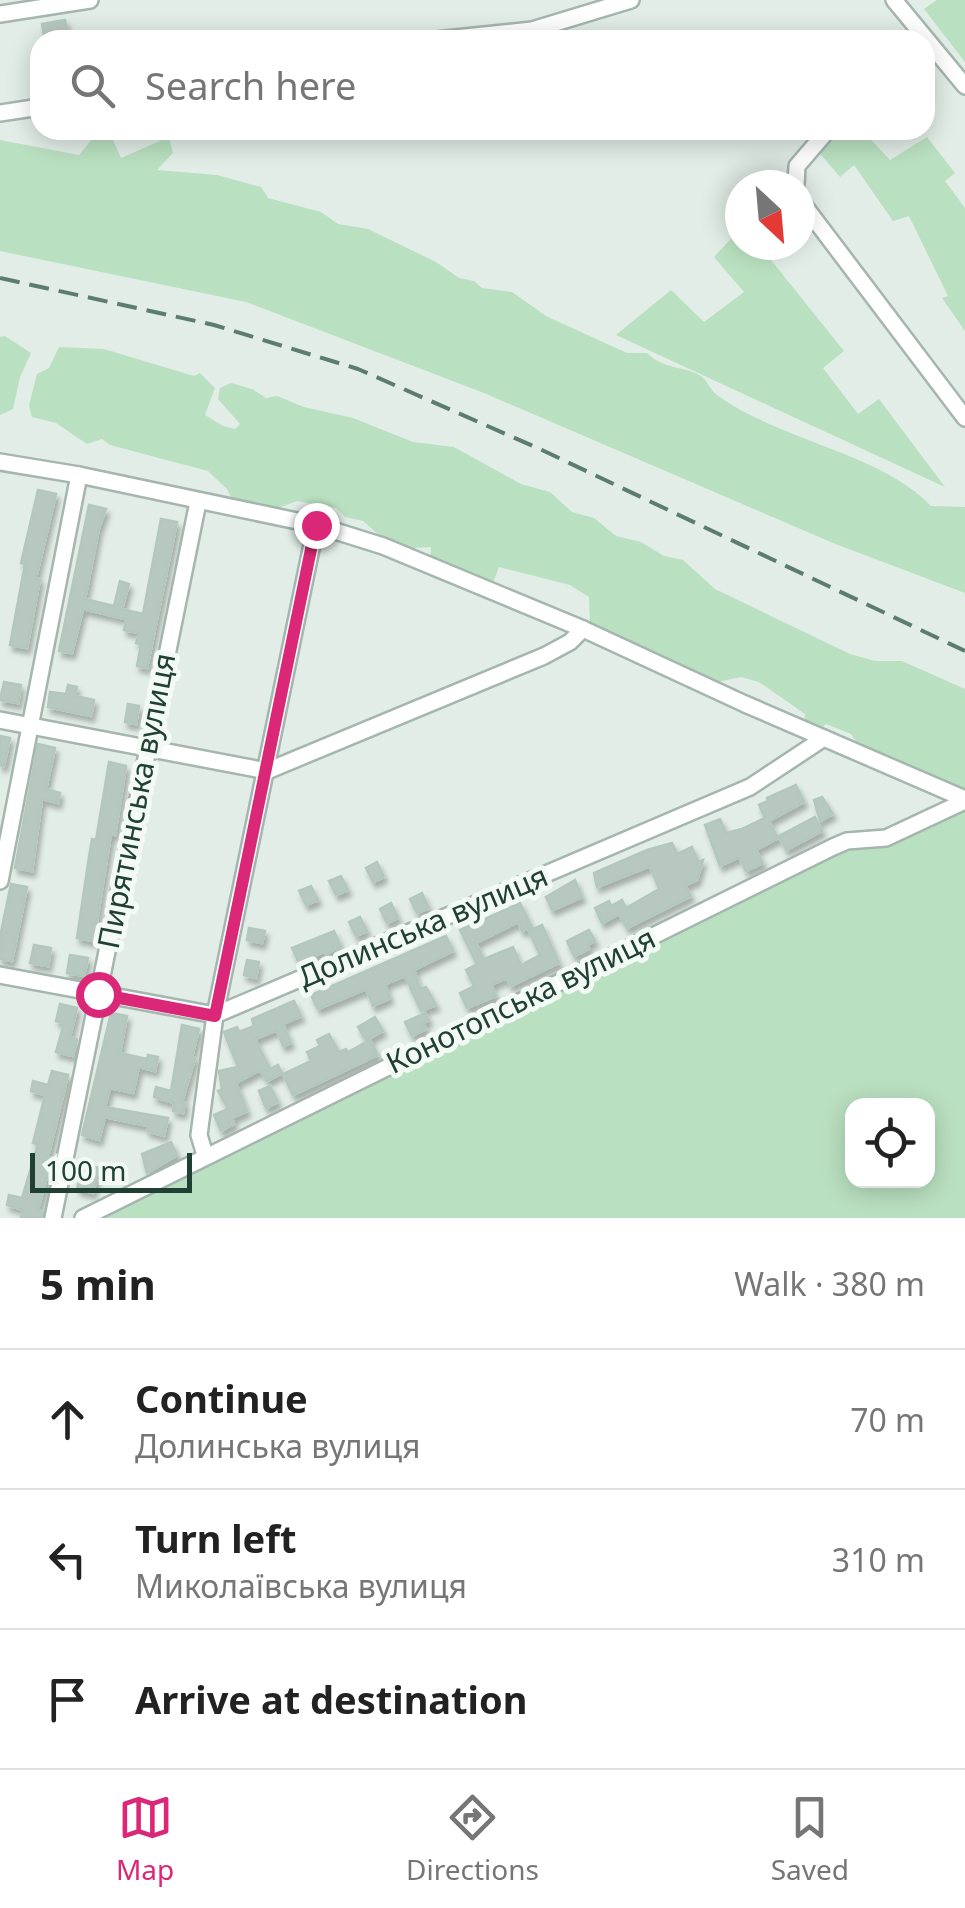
<!DOCTYPE html>
<meta charset="utf-8">
<style>
body{margin:0;font-family:"Noto Sans",sans-serif;background:#f2f2f2;color:#222}
.controls{position:absolute;right:30px;bottom:30px;display:grid;overflow:hidden;border-radius:20px;box-shadow:0 5px 25px #0003}
.controls button{width:90px;height:90px;display:grid;place-items:center;padding:0;border:0;border-bottom:2px solid #e0e0e0;background:#fff;color:#222;font:50px sans-serif}
.compass{position:absolute;left:725px;top:170px;width:90px;height:90px;border-radius:50%;background:#fff;box-shadow:0 5px 25px #0003;rotate:154deg}
.scale{position:absolute;left:30px;bottom:25px;width:162px;box-sizing:border-box;padding-left:10px;border:5px solid #204034;border-top:0;font-size:28px;line-height:35px;white-space:nowrap;color:#204034;-webkit-text-stroke:8px #f3f9f5;paint-order:stroke}
.stop{position:absolute;width:30px;height:30px;margin:-22px;border:8px solid #db2777;border-radius:50%;background:#fff}
.stop.end{background:#db2777;border-color:#fff;box-shadow:0 2px 10px #0008}
.list{margin:0;padding:0;list-style:none}
h2{display:flex;justify-content:space-between;align-items:center;height:130px;margin:0;padding:0 40px;font-size:42px}
h2 small{font-size:32px;font-weight:400;color:#767676}
.list li{display:grid;grid-template-columns:65px 1fr auto;gap:30px;align-items:center;box-sizing:border-box;height:140px;padding:0 40px;border-top:2px solid #e0e0e0}
.list b{display:block;font-size:38px;white-space:nowrap}
.list p{margin:0;font-size:32px;white-space:nowrap;color:#767676}
.list em{font-size:32px;font-style:normal;color:#767676}
.icon{flex:none;width:55px;height:55px;fill:none;stroke:currentColor;stroke-width:2;stroke-linecap:round;stroke-linejoin:round}
.map{position:relative;flex:none;width:965px;height:1218px;overflow:hidden}
.search{position:absolute;background:#fff;box-shadow:0 5px 25px #0003;left:30px;right:30px;top:30px;height:110px;display:flex;align-items:center;gap:25px;box-sizing:border-box;padding:0 35px;border-radius:30px;color:#767676;font-size:38px}
.sheet{height:550px;background:#fff}
nav{display:flex;justify-content:space-around;align-items:center;box-sizing:border-box;height:140px;border-top:2px solid #e0e0e0;background:#fff;font-size:28px;color:#767676}
nav a{display:grid;justify-items:center;gap:5px}
nav .on{color:#db2777}
.map>svg:first-child{display:block}
.green{fill:#b9e0c0;fill-rule:evenodd}
.building{fill:#b7c8c0;stroke:#b3c8bd;stroke-width:2.5;filter:url(#shadow)}
.lines{fill:none;stroke-linecap:round;stroke-linejoin:round}
.minor-casing{stroke:#a4b6ae;stroke-width:20}
.minor{stroke:#fff;stroke-width:15}
.rail{stroke:#5b7c6f;stroke-width:4;stroke-dasharray:20 10;stroke-linecap:butt}
.route{stroke:#db2777;stroke-width:12}
.labels{text-anchor:middle;stroke-width:10;stroke-linejoin:round;paint-order:stroke}
.street-label{font-size:30px;fill:#204034;stroke:#f3f9f5}
</style>
<div class="map">
<svg width="965" height="1218" viewBox="0 0 965 1218">
<defs>
<filter id="shadow"><feDropShadow dx="3" dy="5.5" stdDeviation="2.5" flood-color="#0004"/></filter>
</defs>
<rect width="100%" height="100%" fill="#e2ede7"/>
<g class="green">
<polygon points="937,0 965,0 965,62 924,9"/>
<polygon points="838,130 862,130 890,160 927,137 955,173 945,181 965,208 965,331 942,298 948,296 909,216 893,221 854,165 840,177 817,150"/>
<path d="M 109,131 L 121,158 L 169,137 L 173,153 L 157,170 L 217,175 L 261,187 L 268,198 L 321,212 L 338,224 L 368,229 L 436,262 L 459,278 L 474,281 L 482,288 L 512,292 L 546,316 L 627,353 L 647,353 C 667,372 687,365 702,377 C 708,382 711,391 717,395 C 778,440 883,454 931,506 L 965,507 L 965,593 L 833,543 L 484,393 L 246,302 L 0,251 L 0,140 L 79,155 L 98,132 Z"/>
<polygon points="740,229 740,245 759,245 844,351 823,368 858,414 879,399 945,487 616,335 671,290 704,322 744,292 714,257"/>
<polygon points="5,336 31,353 20,377 13,409 0,415 0,337"/>
<polygon points="59,347 104,349 194,376 200,373 215,388 205,415 223,426 235,429 240,424 218,399 220,388 231,383 252,389 266,398 277,396 304,407 353,418 413,442 454,447 521,484 550,492 572,512 594,518 616,536 641,542 664,556 683,560 715,589 850,654 875,661 902,661 965,689 965,795 862,751 851,734 826,724 819,730 804,723 805,714 759,682 741,677 717,682 590,623 589,597 570,585 499,567 491,588 430,563 431,547 395,549 363,521 345,517 336,508 297,501 273,510 235,505 227,489 208,471 110,445 102,439 87,444 56,423 32,417 29,405 37,374 49,368"/>
<path d="M 965,806 L 965,1218 L 96,1218 L 845,846 ZM 852,1106 L 928,1106 L 928,1180 L 852,1180 Z"/>
</g>
<g class="building">
<polygon points="65,20 69,40 45,40 42,24"/>
<polygon points="38,490 56,494 36,578 40,579 27,648 10,645 25,564 21,563"/>
<polygon points="89,505 106,509 99,528 85,599 114,606 120,581 129,584 122,609 143,614 161,519 177,522 147,668 137,666 141,644 136,643 139,633 124,630 126,619 83,609 72,653 59,651"/>
<polygon points="4,682 21,685 18,703 0,700"/>
<polygon points="68,685 77,687 75,696 94,700 91,716 48,707 50,692 66,694"/>
<polygon points="128,704 139,706 136,724 125,722"/>
<polygon points="0,736 10,738 4,766 0,765"/>
<polygon points="38,744 55,748 46,789 60,793 58,803 42,799 32,871 15,868"/>
<polygon points="109,762 126,766 115,835 111,834 105,870 94,941 77,938 89,857 92,839 96,840"/>
<polygon points="796,785 804,802 769,821 778,838 756,850 763,863 746,871 739,857 720,866 705,825 720,819 726,833 742,829 765,818 759,805 768,801 767,798"/>
<polygon points="822,797 833,814 820,821 814,800"/>
<polygon points="815,817 822,831 786,850 779,836"/>
<polygon points="672,843 677,854 692,847 698,862 703,860 697,880 685,885 691,896 627,928 619,914 602,923 595,908 609,901 611,906 622,900 626,908 659,889 650,866 597,887 594,873 647,850"/>
<polygon points="377,862 384,877 373,882 366,868"/>
<polygon points="341,876 348,890 336,895 329,881"/>
<polygon points="575,880 582,897 552,910 546,897"/>
<polygon points="11,884 27,887 12,961 0,959 0,937"/>
<polygon points="311,886 318,900 306,905 299,891"/>
<polygon points="422,893 429,908 417,913 410,899"/>
<polygon points="391,903 398,918 387,923 380,909"/>
<polygon points="520,903 532,927 522,931 518,922 476,943 484,959 513,947 521,965 540,955 529,931 542,925 559,963 511,986 506,978 491,985 496,996 467,1008 460,993 474,986 466,970 477,964 460,930"/>
<polygon points="360,917 367,931 356,936 349,922"/>
<polygon points="249,928 265,931 262,943 247,940"/>
<polygon points="589,930 595,941 587,945 589,949 574,956 567,941"/>
<polygon points="334,931 341,947 326,954 325,951 299,963 292,948"/>
<polygon points="446,936 453,951 414,970 420,989 426,987 436,1005 421,1011 405,976 385,984 390,998 373,1006 366,989 318,1009 311,995"/>
<polygon points="34,945 51,948 48,966 30,963"/>
<polygon points="70,955 88,958 84,976 67,973"/>
<polygon points="247,960 259,962 256,978 244,975"/>
<polygon points="294,1001 301,1016 283,1024 291,1043 283,1046 277,1030 255,1039 270,1069 278,1065 282,1073 267,1081 260,1070 236,1083 247,1111 232,1118 234,1124 221,1131 214,1115 228,1109 218,1091 222,1089 219,1071 238,1067 224,1032 237,1027 239,1032 254,1026 252,1019"/>
<polygon points="60,1004 77,1008 70,1037 77,1039 73,1056 56,1052 64,1023 56,1021"/>
<polygon points="111,1013 127,1016 120,1053 147,1059 148,1055 158,1057 155,1071 139,1067 133,1093 110,1088 105,1107 168,1118 164,1136 147,1131 148,1126 105,1117 99,1140 82,1135"/>
<polygon points="425,1013 429,1020 423,1023 426,1029 412,1036 405,1022"/>
<polygon points="375,1017 383,1031 366,1040 358,1027"/>
<polygon points="182,1025 199,1029 192,1057 195,1058 182,1102 185,1103 183,1113 173,1111 174,1103 154,1097 156,1087 171,1091"/>
<polygon points="329,1034 339,1052 346,1049 348,1052 370,1040 378,1055 293,1095 283,1074 311,1061 307,1052 320,1046 317,1040"/>
<polygon points="52,1071 68,1075 48,1157 52,1158 38,1210 43,1212 42,1218 21,1218 23,1210 7,1205 9,1195 22,1198 38,1144 33,1143 45,1095 31,1091 33,1081 48,1085"/>
<polygon points="270,1086 278,1102 266,1108 259,1091"/>
<polygon points="171,1142 177,1155 147,1173 142,1154"/>
<polygon points="83,1164 99,1168 93,1193 77,1189"/>
</g>
<g class="lines">
<g class="minor-casing">
<g id="minor">
<polyline points="894,0 965,86"/>
<polyline points="0,14 90,0"/>
<polyline points="436,40 532,30 631,0"/>
<polyline points="0,113 40,107"/>
<polyline points="796,185 797,166 828,130"/>
<polyline points="800,200 965,418"/>
<polyline points="0,462 79,475 316,525 383,546 583,629 745,704 965,799"/>
<polyline points="0,720 267,771 544,656 570,642 583,629"/>
<polyline points="0,881 79,475"/>
<polyline points="0,975 215,1015 750,787 824,738"/>
<polyline points="205,1155 199,1135 215,1015 316,525"/>
<polyline points="53,1218 198,502"/>
<polyline points="83,1218 833,847 847,841 886,838 965,801"/>
</g>
</g>
<use href="#minor" class="minor"/>
<polyline class="rail" points="0,278 214,325 358,369 542,450 965,651"/>
</g>
<g class="lines">
<polyline class="route" points="98,994 215,1016 316,525"/>
</g>
<g class="labels">
<g class="street-label">
<text transform="translate(137 801) rotate(-79)" y="10">Пирятинська вулиця</text>
<text transform="translate(423 927) rotate(-23)" y="10">Долинська вулиця</text>
<text transform="translate(521 1001) rotate(-26)" y="10">Конотопська вулиця</text>
</g>
</g>
</svg>
<div class="controls">
<button><svg class="icon" aria-label="locate" viewBox="0 0 24 24"><circle cx="12" cy="12" r="6"/><path d="M12 2v4M12 18v4M2 12h4M18 12h4"/></svg></button>
</div>
<svg class="compass" viewBox="-18 -18 36 36"><path d="M0-13l5 13h-10z" fill="#e53935"/><path d="M0 13l5-13h-10z" fill="#767676"/></svg>
<div class="scale">100 m</div>
<div class="stop" style="left:98px;top:994px"></div>
<div class="stop end" style="left:316px;top:525px"></div>
<div class="search"><svg class="icon" aria-label="search" viewBox="0 0 24 24"><circle cx="10" cy="10" r="6"/><path d="M15 15l6 6"/></svg>Search here</div>
</div>
<section class="sheet">
<h2>5 min<small>Walk · 380 m</small></h2>
<ul class="list">
<li><svg class="icon" aria-label="ahead" viewBox="0 0 24 24"><path d="M12 20V5M6 11l6-6 6 6"/></svg><div><b>Continue</b><p>Долинська вулиця</p></div><em>70 m</em></li>
<li><svg class="icon" aria-label="left" viewBox="0 0 24 24"><path d="M17 20v-9H6M10 6l-5 5 5 5"/></svg><div><b>Turn left</b><p>Миколаївська вулиця</p></div><em>310 m</em></li>
<li><svg class="icon" aria-label="arrive" viewBox="0 0 24 24"><path d="M6 21V4h12l-3 4 3 4H6"/></svg><div><b>Arrive at destination</b></div></li>
</ul>
</section>
<nav>
<a class="on"><svg class="icon" aria-label="map" viewBox="0 0 24 24"><path d="M3 6l6-2 6 2 6-2v14l-6 2-6-2-6 2zM9 4v14M15 6v14"/></svg>Map</a>
<a><svg class="icon" aria-label="directions" viewBox="0 0 24 24"><path d="M12 3l9 9-9 9-9-9zM9 14v-3h6M13 9l2 2-2 2"/></svg>Directions</a>
<a><svg class="icon" aria-label="saved" viewBox="0 0 24 24"><path d="M7 4h10v16l-5-4-5 4z"/></svg>Saved</a>
</nav>
